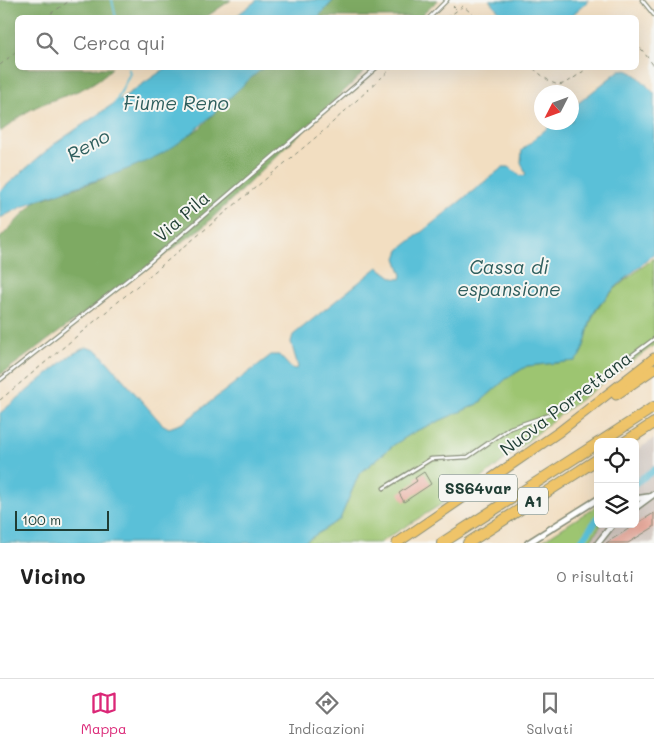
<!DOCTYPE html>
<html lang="it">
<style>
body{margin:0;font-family:Mali,sans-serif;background:#f6f6f6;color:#222}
.controls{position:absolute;right:15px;bottom:15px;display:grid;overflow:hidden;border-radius:8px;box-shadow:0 5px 20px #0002}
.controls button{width:45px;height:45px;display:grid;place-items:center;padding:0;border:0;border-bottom:1px solid #e0e0e0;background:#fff;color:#222;font:25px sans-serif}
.compass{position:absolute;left:534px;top:85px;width:45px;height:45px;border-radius:50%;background:#fff;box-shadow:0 5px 20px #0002;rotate:228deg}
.scale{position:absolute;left:15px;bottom:12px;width:94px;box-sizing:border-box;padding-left:5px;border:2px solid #1f3d34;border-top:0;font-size:14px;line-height:18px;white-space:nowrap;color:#1f3d34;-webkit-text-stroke:4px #f6f6f2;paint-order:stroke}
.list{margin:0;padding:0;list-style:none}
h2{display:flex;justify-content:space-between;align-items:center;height:65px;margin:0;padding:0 20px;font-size:21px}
h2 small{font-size:16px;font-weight:400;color:#767676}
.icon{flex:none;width:28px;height:28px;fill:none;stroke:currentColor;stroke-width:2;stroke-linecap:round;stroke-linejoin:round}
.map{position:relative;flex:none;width:654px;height:543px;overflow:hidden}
.search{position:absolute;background:#fff;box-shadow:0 5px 20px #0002;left:15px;right:15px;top:15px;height:55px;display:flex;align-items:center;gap:12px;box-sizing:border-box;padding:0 18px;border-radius:8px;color:#767676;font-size:19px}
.sheet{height:135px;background:#fff}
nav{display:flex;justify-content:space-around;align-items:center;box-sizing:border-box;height:70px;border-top:1px solid #e0e0e0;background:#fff;font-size:14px;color:#767676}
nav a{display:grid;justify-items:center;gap:2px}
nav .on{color:#db2777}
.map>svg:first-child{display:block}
.industrial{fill:#cec1b9}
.green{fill:#9dc571;stroke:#5e8152}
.forest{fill:#7eaa63;stroke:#4e744c}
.water{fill:#5ac0d8;stroke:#3c7e86}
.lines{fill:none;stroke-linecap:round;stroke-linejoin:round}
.stream{stroke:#5ac0d8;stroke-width:2}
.canal{stroke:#5ac0d8;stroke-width:7}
.building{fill:#e79f8f}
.service-casing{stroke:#888e7a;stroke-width:5}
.minor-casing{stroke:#888e7a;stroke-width:8}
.trunk-casing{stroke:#888e7a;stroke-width:11}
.motorway-casing{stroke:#888e7a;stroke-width:12}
.path{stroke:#888e7a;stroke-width:1;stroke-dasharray:4 4;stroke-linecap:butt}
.service{stroke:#fff;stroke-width:2.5}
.minor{stroke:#fff;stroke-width:5}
.trunk{stroke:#efc469;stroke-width:9}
.motorway{stroke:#efc469;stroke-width:10}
.labels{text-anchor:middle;stroke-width:4;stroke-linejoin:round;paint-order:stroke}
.shield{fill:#f6f6f2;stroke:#60746d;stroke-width:1}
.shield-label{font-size:16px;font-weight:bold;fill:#1f3d34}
.street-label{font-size:18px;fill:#1f3d34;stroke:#f6f6f2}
.water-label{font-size:19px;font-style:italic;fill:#2e5e5d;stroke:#f6f6f2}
</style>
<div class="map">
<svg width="654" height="543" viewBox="0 0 654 543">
<rect width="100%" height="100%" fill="#f6f6f2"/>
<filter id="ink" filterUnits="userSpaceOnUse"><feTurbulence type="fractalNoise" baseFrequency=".02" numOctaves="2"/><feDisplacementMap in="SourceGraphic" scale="10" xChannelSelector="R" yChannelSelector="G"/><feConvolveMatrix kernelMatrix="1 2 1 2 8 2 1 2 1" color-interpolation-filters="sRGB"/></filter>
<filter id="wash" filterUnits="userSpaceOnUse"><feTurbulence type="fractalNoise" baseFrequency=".0096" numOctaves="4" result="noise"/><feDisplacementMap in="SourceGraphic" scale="20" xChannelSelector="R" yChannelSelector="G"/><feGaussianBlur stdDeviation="1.12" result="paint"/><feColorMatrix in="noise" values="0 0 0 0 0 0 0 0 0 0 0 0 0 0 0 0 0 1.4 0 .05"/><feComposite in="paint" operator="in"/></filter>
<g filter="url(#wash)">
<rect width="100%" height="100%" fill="#f2dec1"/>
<polygon class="industrial" points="654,439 654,543 588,543 602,524 635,524 635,451"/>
<g class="green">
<path d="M 654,258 L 654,345 L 561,414 L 477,482 L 379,543 L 303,543 L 340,519 L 359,474 L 395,444 L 416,431 L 478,404 L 506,379 L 527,366 L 575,361 C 587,352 586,325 596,311 C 610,289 634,274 654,258 Z"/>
<polygon points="598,505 598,524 602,524 588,543 539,543"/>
</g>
<g class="forest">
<path d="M 0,0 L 231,0 L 206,17 L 18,18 L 18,68 L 112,68 C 83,97 56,94 25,113 C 17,119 8,126 0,132 Z"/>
<polygon points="334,0 438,0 420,17 318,17"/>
<polygon points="258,68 368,68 204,226 0,375 0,238 36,201 100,180 159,155 200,128"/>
</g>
<g class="water">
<polygon points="257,0 334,0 318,17 235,17"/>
<polygon points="489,0 589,0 570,17 505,18"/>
<path d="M 166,68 L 263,68 C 226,97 201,133 159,155 C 120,175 78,185 38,200 C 25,205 12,212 0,218 L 0,191 L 53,145 Z"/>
<path d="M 620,70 C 635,68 644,84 654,93 L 654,254 C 634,272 610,289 595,311 C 586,326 587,352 575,361 L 527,366 L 506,379 L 478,404 L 416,431 L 395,444 L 359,474 L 340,519 L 303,543 L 0,543 L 0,413 L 71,355 L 86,347 L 98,351 L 162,424 L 169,428 L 183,423 L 271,355 L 279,355 L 291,368 L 296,369 L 298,367 L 291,342 L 293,335 L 378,267 L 393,278 L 401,279 L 402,275 L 396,258 L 399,250 L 503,167 L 509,167 L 521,176 L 526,175 L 521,162 L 522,150 L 553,123 L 572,122 L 572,108 Z"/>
</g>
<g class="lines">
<g class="stream">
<polyline points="112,0 116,18"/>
<polyline points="115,104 130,73 128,68"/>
</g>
<g class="canal">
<polyline points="635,483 654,470"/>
<polyline points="580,543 598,518"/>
</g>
</g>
<g id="blocks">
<g class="building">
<polygon points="424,472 431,484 404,502 399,493 417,481 415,478"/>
<polygon points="654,513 654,527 628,543 606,543"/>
</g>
</g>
</g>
<g filter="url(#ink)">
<use href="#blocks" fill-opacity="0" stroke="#888e7a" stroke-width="1"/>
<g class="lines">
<g class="service-casing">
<g id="service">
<polyline points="642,0 654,15"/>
<polyline points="429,18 447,0"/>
<polyline points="0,380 145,266 376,68"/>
<polyline points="384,488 431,459 468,457 510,428 552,414 654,339"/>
</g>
</g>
<g class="minor-casing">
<g id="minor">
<polyline points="635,499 648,497"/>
<polyline points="635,508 654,494"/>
<polyline points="528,543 598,499"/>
<polyline points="598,543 613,524"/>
</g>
</g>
<g class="trunk-casing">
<g id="trunk">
<polyline points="616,395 654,369"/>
<polyline points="397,543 559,432 654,358"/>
</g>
</g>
<g class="motorway-casing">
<g id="motorway">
<polyline points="600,442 654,407"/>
<polyline points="625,442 654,423"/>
<polyline points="442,543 598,443"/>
<polyline points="468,543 598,459"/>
</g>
</g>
<g class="path">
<polyline points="453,6 456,9"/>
<polyline points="44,18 71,0"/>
<polyline points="447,18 463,6 477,18"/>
<polyline points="636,42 654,66"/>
<polyline points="0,65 18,50"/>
<path d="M 533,68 C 561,92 559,88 588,68"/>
<polyline points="0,400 321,133 392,68"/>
</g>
<use href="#service" class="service"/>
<use href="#minor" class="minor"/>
<use href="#trunk" class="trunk"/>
<use href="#motorway" class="motorway"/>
</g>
</g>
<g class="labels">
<g class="shield">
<rect x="439" y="474.5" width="78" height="27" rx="4"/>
<rect x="518" y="487.5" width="30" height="27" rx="4"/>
</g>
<g class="shield-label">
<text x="478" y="494">SS64var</text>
<text x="533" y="507">A1</text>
</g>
<g class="street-label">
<text transform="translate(182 217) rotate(-41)" y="6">Via Pila</text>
<text transform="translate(566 404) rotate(-37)" y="6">Nuova Porrettana</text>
</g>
<g class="water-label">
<text x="176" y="110">Fiume Reno</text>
<text transform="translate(88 145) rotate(-29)" y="7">Reno</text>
<text x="509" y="274">Cassa di<tspan x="509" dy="22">espansione</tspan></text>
</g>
</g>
</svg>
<div class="controls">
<button><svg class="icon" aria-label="locate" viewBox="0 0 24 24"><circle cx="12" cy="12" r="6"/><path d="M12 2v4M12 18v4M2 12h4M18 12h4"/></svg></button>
<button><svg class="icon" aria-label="layers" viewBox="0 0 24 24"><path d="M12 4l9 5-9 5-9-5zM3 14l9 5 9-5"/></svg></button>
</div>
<svg class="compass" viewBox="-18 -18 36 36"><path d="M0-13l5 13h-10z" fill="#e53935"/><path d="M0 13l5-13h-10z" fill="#767676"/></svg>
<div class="scale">100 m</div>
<div class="search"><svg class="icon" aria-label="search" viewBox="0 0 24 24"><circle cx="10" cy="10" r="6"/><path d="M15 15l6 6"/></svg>Cerca qui</div>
</div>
<section class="sheet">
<h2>Vicino<small>0 risultati</small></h2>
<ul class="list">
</ul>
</section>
<nav>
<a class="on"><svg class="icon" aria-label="map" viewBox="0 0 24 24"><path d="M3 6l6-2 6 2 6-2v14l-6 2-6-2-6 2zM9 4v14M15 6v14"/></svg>Mappa</a>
<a><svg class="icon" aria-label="directions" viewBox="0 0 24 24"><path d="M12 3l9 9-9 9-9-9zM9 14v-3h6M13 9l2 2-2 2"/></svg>Indicazioni</a>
<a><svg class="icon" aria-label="saved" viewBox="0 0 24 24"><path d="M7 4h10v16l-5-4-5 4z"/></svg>Salvati</a>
</nav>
